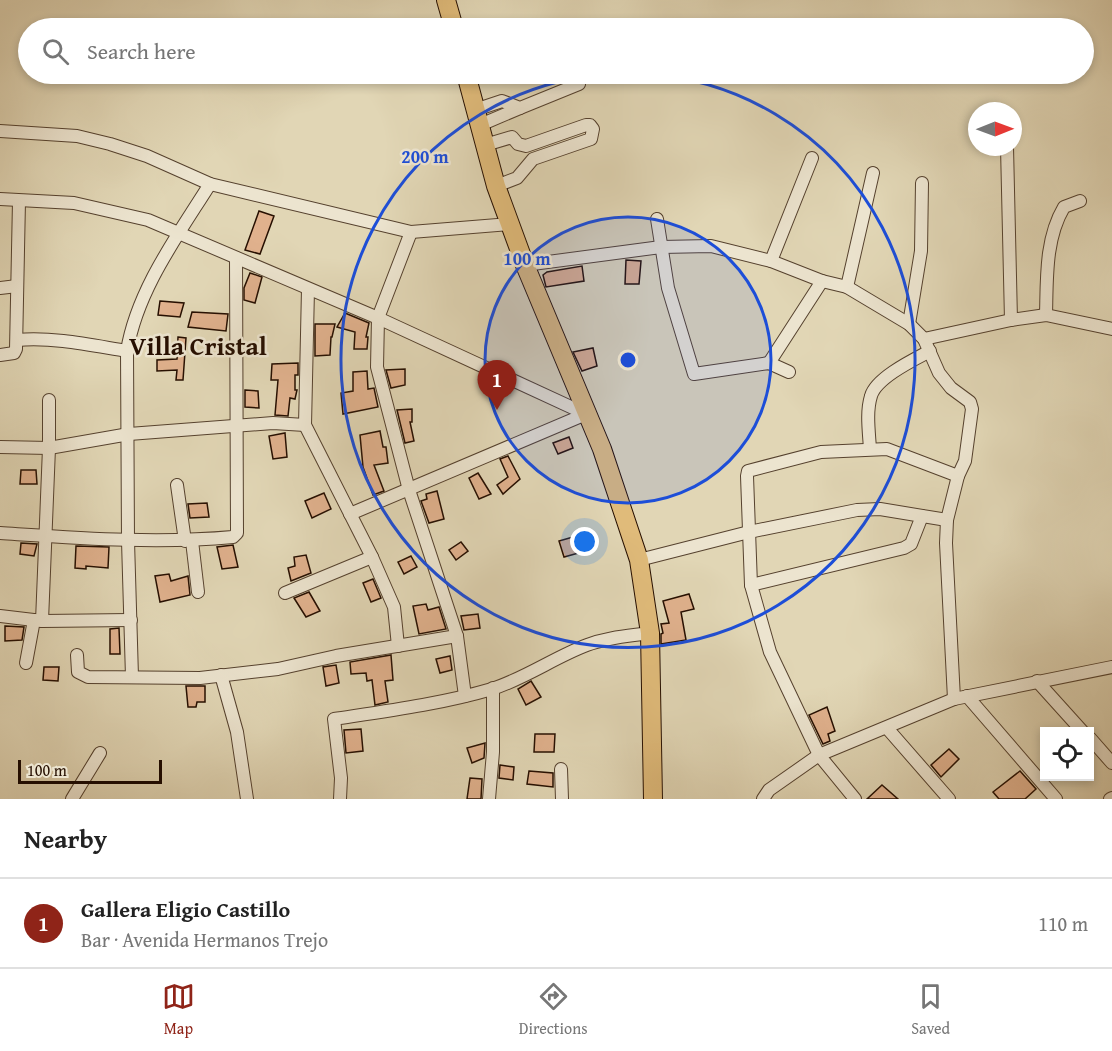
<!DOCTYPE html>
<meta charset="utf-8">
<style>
body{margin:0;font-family:"Gentium Book Plus",serif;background:#f6f6f6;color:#222}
.controls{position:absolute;right:18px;bottom:18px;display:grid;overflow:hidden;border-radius:0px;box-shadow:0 3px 9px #0003}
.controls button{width:54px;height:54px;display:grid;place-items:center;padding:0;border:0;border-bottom:2px solid #e0e0e0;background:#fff;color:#222;font:30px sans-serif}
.compass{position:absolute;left:968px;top:102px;width:54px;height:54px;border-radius:50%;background:#fff;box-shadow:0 3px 9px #0003;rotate:89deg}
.scale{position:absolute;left:18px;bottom:15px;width:144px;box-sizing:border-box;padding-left:6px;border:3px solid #260f01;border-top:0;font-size:16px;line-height:21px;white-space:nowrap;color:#260f01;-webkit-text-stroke:4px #ece4cf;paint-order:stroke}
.you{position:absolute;left:585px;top:542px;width:21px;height:21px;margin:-15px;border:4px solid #fff;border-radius:50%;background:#1a73e8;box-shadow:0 0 0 9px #1a73e833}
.badge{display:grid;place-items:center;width:39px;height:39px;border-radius:50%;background:#8f2418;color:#fff;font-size:20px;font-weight:700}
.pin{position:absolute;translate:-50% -50px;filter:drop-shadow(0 2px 3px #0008)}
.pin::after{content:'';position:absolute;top:32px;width:21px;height:18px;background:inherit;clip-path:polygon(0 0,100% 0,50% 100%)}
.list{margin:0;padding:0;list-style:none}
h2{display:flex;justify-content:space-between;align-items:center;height:78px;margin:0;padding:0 24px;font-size:26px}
h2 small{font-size:20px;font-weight:400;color:#767676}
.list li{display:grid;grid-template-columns:39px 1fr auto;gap:18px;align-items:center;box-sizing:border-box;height:90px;padding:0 24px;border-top:2px solid #e0e0e0}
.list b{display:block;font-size:22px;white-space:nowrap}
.list p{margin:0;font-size:20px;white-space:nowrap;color:#767676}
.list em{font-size:20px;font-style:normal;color:#767676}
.icon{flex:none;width:33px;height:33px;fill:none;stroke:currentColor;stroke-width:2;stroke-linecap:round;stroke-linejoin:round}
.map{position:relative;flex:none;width:1112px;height:799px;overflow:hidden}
.search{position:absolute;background:#fff;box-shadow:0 3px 9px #0003;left:18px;right:18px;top:18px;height:66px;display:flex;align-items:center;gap:15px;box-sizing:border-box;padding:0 21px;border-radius:33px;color:#767676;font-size:22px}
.sheet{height:168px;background:#fff}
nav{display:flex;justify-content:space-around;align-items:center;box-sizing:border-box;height:84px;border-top:2px solid #e0e0e0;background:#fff;font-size:16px;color:#767676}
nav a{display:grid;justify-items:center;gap:3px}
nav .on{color:#8f2418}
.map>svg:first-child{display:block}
.building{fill:#e0b18d;stroke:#260f01;stroke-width:1.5}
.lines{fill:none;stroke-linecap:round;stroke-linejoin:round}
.minor-casing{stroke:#55412e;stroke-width:14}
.primary-casing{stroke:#260f01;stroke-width:20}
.minor{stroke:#ece4cf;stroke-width:12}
.primary{stroke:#e0bb7a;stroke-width:18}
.ring{fill:none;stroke:#1d4ed8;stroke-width:3}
.labels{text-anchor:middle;stroke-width:5;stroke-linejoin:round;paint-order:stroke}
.neighbourhood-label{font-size:26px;font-weight:bold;fill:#260f01;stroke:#ece4cf}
.centre{fill:#1d4ed8;stroke:#ece4cf;stroke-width:3}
.ring-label{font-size:18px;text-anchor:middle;font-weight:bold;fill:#1d4ed8;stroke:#ece4cf;stroke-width:5;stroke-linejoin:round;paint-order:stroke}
</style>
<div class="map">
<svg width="1112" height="799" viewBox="0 0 1112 799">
<rect width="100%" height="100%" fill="#e1d6b5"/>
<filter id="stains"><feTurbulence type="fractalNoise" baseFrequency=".00333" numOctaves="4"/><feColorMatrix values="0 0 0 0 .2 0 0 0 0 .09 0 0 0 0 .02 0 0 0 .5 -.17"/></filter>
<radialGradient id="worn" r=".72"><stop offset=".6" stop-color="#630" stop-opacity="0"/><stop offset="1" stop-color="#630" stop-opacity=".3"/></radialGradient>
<g class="building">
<polygon points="259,211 274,216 260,254 245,250"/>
<polygon points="626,260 641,261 639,284 625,284"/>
<polygon points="582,266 584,281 546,287 543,275 547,272"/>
<polygon points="250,273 262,277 255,303 244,300 244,288"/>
<polygon points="160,301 184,303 180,317 158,315"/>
<polygon points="192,312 228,314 226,331 188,327"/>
<polygon points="345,313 369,323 366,337 368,337 367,349 354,349 355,332 337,327"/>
<polygon points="315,324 335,324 332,337 331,337 330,355 315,356"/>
<polygon points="178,337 186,338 183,380 176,380 177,370 157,371 157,360 177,359"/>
<polygon points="593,348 597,366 582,371 573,352"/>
<polygon points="298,363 298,375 295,375 295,390 297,390 295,399 290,398 288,416 275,415 278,380 271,380 272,364"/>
<polygon points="405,369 405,385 391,388 386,370"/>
<polygon points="367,371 368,389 374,388 378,407 343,414 341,393 353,391 353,372"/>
<polygon points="245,390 258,391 259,408 245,407"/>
<polygon points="412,409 412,422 410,422 414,441 405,443 397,410"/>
<polygon points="380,431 383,447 386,447 388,463 374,465 384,491 373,495 363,467 360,435"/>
<polygon points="285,433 287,457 273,459 269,436"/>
<polygon points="569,437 573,448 558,454 553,443"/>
<polygon points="508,456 520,479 503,494 497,485 508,477 500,459"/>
<polygon points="21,470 36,470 37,484 20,484"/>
<polygon points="478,473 491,494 479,499 469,478"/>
<polygon points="437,491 444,519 429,523 421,501 427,499 426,494"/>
<polygon points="324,493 331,509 312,518 305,501"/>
<polygon points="207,503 209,517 190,518 188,504"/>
<polygon points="587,533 593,549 564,557 559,541"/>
<polygon points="461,542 468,551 456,560 449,550"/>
<polygon points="21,543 37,544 34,556 20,554"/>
<polygon points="233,545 238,567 222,569 217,547"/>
<polygon points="76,546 109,547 108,568 86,566 86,569 75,568"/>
<polygon points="306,555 311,573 291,581 288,568 295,566 294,557"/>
<polygon points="411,556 417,567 404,574 398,562"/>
<polygon points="169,574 171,581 188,576 190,595 160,602 155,576"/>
<polygon points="373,579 381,598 371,602 363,583"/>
<polygon points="309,592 320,611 306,617 294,598"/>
<polygon points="689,594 694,609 681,612 686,640 661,644 661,634 663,633 661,624 669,623 663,601"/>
<polygon points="426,604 428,610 439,607 446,629 419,634 413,606"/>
<polygon points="478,614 480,628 464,630 461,616"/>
<polygon points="5,626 24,627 22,640 5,641"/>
<polygon points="119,628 120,654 110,654 110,629"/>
<polygon points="391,655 393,680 385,681 388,702 375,705 372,680 367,681 366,673 351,674 350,662"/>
<polygon points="450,656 452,670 440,673 436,659"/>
<polygon points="336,665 339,683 326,686 323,667"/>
<polygon points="44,667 59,667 58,681 43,680"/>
<polygon points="531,681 541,697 526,705 518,689"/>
<polygon points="186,686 205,686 205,702 197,702 196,707 188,707"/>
<polygon points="827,707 835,731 828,734 830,741 823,744 809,715"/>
<polygon points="361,729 363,751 346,753 344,730"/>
<polygon points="535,734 555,734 554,752 534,752"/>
<polygon points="485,743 484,758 472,763 467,748"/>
<polygon points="949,749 959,759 941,777 931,765"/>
<polygon points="500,765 514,767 513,780 499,778"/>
<polygon points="529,771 553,773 553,787 527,784"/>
<polygon points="1020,771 1036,789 1025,799 999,799 993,792"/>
<polygon points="470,778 482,779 481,799 467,799"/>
<polygon points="882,785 898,799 867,799"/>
</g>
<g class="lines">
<g class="minor-casing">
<g id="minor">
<polyline points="475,110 502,101 520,108 579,84"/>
<polyline points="480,125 520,108"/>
<polyline points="0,131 77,136 110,144 147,156 210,184 411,232 510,224"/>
<polyline points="485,145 512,137 518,144 526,146 586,125 590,125 593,129 591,139 533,159 517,178 496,186"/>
<polyline points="1007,147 1011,320"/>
<polyline points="0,199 74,203 148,220 378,318 586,414"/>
<polyline points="657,219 668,288 694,374 769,363 789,372"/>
<polyline points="411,232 378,318 377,367 409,490 457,636 465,696"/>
<polyline points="771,261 812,158"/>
<polyline points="525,265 661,247 711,246 771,261 822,281 847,287 909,324 924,339 939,373 951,388 970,402 972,409 965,461 958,476 947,520 946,543 954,699"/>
<polyline points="847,287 873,173"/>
<polyline points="0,288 17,286"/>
<polyline points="308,289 305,425 372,557 394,607 398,646"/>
<path d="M 1046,315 C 1047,279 1045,239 1064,207 L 1080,201"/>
<polyline points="909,324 921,251 922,183"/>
<polyline points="924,339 1011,320 1046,315 1112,329"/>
<path d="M 17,340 C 55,337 90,345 127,351"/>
<polyline points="0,355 14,353 16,349 19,201"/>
<polyline points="769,363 822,281"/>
<polyline points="0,447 49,448 129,434 273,423 305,425"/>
<path d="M 870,449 C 869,432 866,412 871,396 C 876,378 913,360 930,351"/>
<polyline points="177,485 185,541"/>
<polyline points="350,514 586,414"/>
<path d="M 0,533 C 78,538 155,544 233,537 L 237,533 L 236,258"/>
<polyline points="192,541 198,592"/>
<polyline points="639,560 749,532 857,510 880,509 947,520"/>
<polyline points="751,585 904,548 911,544 922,516"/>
<polyline points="285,593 372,557"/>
<polyline points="0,616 42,621 131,620"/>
<polyline points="42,621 49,448 49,400"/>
<polyline points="77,655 78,672 88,677 200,678 278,669 336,656 457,636"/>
<polyline points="26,663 34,620"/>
<polyline points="221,675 237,732 247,799"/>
<path d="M 132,677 L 128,541 L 127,351 C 137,290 178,235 210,184"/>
<polyline points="1037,681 1083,732"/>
<polyline points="967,696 1056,799"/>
<polyline points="887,728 949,799"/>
<polyline points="1090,738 1112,763"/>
<polyline points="561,769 562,799"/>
<polyline points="72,799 100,753"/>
<path d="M 340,799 L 341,778 L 334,719 C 387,711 441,704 492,689 C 526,678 555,657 587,645 C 608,637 629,636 650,633"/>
<polyline points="489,799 493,752 493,688"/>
<polyline points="763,799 769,790 819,755 954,699 1112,667"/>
<polyline points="855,799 819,755 770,652 751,585 747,476 748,471 821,452 887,449 958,476"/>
<polyline points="1110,799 1112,798"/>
</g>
</g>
<g class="primary-casing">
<g id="primary">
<polyline points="446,0 454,28"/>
<polyline points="466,74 496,186 525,265 602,449 639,560 650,633 653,799"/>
</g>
</g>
<use href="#minor" class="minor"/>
<use href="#primary" class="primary"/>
</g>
<circle cx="628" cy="360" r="143" fill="#1d4ed8" fill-opacity=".12"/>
<g class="ring">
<circle cx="628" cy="360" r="143"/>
<path d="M646 74A287 287 0 1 1 610 74"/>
</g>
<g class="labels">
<g class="neighbourhood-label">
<text x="198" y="355">Villa Cristal</text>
</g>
</g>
<circle cx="628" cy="360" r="9" class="centre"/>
<g class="ring-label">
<text x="425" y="163">200 m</text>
<text x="527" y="265">100 m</text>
</g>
<rect width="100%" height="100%" filter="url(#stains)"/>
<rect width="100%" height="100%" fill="url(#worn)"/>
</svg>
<div class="controls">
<button><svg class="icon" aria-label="locate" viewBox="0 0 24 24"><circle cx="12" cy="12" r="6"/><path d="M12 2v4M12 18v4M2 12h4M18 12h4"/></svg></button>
</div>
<svg class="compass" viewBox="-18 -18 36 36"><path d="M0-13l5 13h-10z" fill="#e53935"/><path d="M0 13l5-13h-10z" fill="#767676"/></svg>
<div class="scale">100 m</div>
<div class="you"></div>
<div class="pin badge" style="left:497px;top:410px">1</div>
<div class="search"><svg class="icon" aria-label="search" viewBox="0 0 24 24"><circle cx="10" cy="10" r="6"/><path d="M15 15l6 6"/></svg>Search here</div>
</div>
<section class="sheet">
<h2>Nearby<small></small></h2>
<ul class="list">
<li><span class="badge">1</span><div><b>Gallera Eligio Castillo</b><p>Bar · Avenida Hermanos Trejo</p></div><em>110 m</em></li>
</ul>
</section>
<nav>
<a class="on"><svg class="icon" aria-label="map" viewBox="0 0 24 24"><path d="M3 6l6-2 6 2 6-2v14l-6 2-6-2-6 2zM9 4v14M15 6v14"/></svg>Map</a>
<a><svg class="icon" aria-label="directions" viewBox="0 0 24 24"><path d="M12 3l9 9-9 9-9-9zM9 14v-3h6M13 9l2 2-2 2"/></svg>Directions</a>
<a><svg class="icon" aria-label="saved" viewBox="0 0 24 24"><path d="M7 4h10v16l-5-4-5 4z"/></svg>Saved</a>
</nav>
